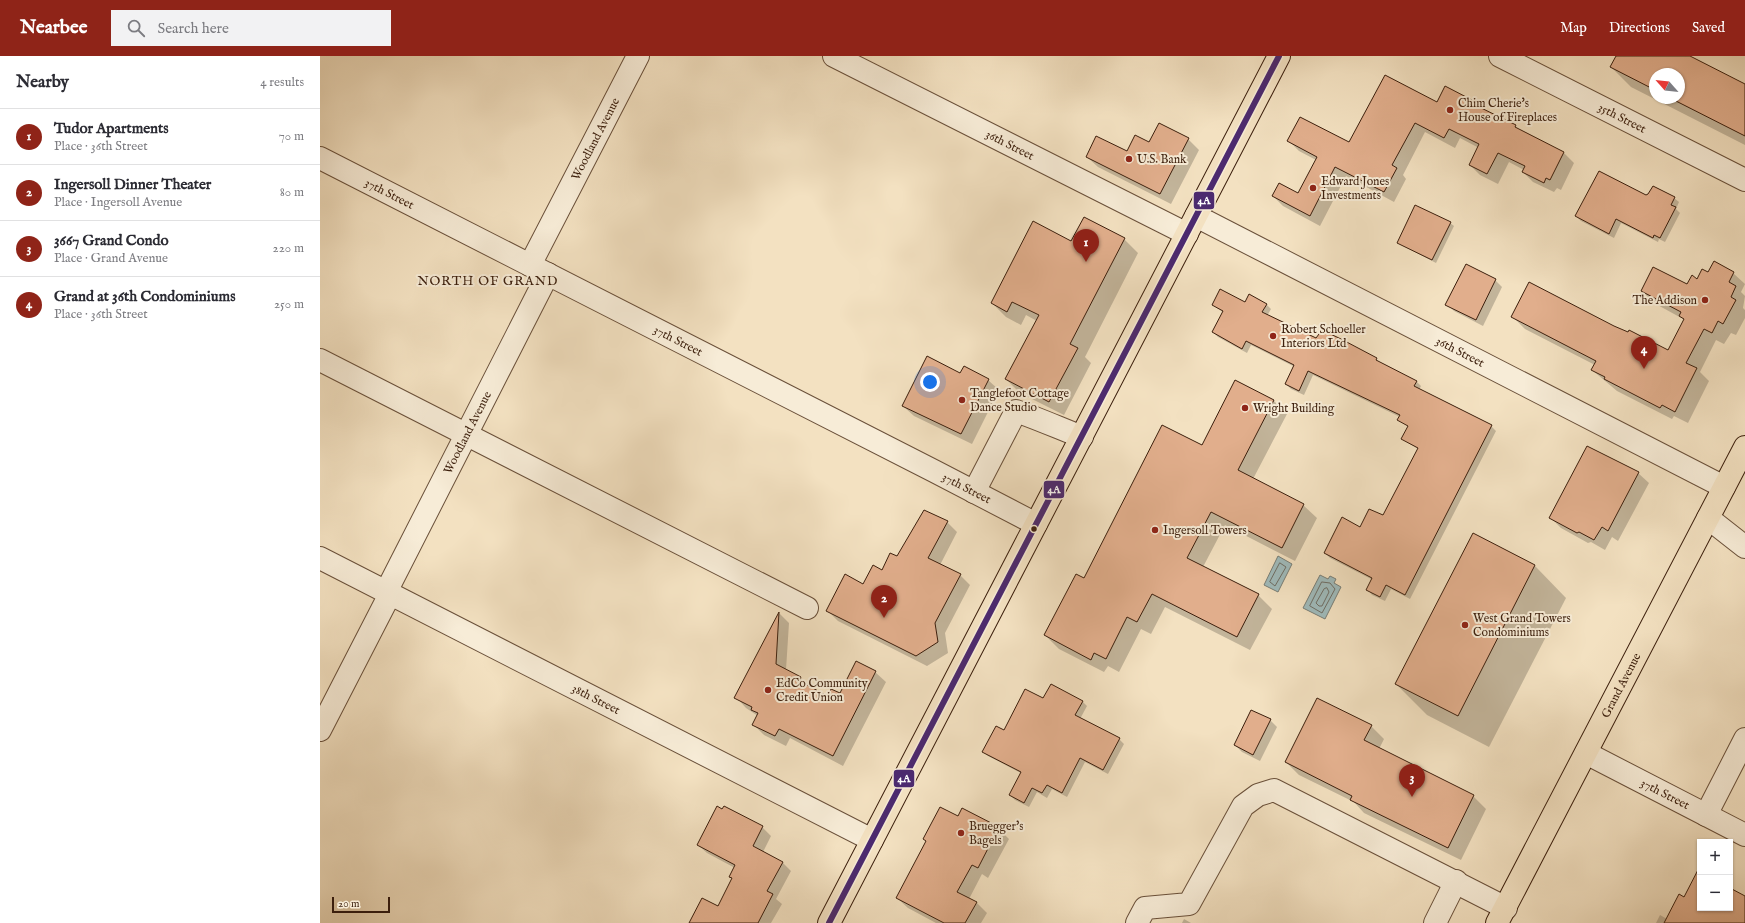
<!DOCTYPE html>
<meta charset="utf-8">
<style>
body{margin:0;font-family:"IM FELL English",serif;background:#f2f2f3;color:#2b2b33}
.controls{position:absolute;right:12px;bottom:12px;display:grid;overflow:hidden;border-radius:0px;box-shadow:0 1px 3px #0004}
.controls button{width:36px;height:36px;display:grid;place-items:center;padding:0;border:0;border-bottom:1px solid #e1e1e2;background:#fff;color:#2b2b33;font:20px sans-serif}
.compass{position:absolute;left:1329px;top:12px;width:36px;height:36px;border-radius:50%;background:#fff;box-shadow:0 1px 3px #0004;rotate:297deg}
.scale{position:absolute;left:12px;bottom:10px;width:58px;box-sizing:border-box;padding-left:4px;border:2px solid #3c1f0d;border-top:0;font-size:11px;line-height:14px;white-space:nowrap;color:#3c1f0d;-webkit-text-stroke:3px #f7ecd7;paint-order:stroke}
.you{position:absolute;left:610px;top:326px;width:14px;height:14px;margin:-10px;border:3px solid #fff;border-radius:50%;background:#1a73e8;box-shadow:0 0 0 6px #1a73e833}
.badge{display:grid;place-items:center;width:26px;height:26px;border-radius:50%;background:#8f2418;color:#fff;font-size:13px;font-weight:700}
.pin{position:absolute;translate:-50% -33px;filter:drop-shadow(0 1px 2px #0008)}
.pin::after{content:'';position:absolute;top:21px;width:14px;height:12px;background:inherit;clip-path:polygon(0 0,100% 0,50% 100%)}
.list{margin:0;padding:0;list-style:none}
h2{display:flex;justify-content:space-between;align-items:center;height:52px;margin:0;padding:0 16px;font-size:17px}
h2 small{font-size:13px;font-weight:400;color:#7c7c81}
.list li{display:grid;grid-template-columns:26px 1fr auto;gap:12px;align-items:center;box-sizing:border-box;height:56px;padding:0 16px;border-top:1px solid #e1e1e2}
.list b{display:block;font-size:15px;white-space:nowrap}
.list p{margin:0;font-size:13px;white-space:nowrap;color:#7c7c81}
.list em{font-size:13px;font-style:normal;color:#7c7c81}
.icon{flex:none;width:22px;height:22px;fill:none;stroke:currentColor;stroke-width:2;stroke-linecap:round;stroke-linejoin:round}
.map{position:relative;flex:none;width:1425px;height:867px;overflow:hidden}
header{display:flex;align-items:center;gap:24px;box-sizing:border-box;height:56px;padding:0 20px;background:#8f2418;color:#fff}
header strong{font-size:19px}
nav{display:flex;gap:22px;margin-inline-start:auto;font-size:14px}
.search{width:280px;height:36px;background:#f2f2f3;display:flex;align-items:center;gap:10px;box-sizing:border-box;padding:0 14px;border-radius:0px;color:#7c7c81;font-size:15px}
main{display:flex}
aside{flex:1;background:#fff}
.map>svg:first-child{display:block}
.water{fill:#9fbbbc;stroke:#777d76}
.shadow{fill:#0003;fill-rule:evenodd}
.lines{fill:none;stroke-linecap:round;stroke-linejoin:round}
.shore{stroke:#6e6d64;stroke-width:1}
.building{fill:#e1ae8c;stroke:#3c1f0d}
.minor-casing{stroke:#6a503a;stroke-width:24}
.major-casing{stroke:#3c1f0d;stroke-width:24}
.minor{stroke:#f7ecd7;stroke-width:22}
.major{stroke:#f3e1c1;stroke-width:22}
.bus-1-casing{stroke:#f7ecd7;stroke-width:9}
.bus-1{stroke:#4c2a6f;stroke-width:6}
.poi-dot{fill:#8f2418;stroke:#f7ecd7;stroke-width:1.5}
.bus-dot{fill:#3c1f0d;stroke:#f7ecd7;stroke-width:1.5}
.labels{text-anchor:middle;stroke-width:4;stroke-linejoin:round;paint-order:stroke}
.poi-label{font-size:12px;fill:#3c1f0d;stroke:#f7ecd7;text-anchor:start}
.street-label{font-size:12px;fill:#3c1f0d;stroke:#f7ecd7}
.neighbourhood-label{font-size:13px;letter-spacing:1px;fill:#3c1f0d;stroke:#f7ecd7}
.line-badge{stroke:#f7ecd7;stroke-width:1.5}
.badge-label{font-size:11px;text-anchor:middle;font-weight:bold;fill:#fff}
</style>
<header>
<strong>Nearbee</strong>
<div class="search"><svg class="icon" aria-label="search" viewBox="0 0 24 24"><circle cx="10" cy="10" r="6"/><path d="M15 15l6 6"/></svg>Search here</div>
<nav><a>Map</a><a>Directions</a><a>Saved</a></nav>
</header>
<main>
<aside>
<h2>Nearby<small>4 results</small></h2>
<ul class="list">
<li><span class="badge">1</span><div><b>Tudor Apartments</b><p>Place · 36th Street</p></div><em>70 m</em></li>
<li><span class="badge">2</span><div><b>Ingersoll Dinner Theater</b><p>Place · Ingersoll Avenue</p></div><em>80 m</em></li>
<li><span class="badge">3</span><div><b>3667 Grand Condo</b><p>Place · Grand Avenue</p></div><em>220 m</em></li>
<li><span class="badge">4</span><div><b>Grand at 36th Condominiums</b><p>Place · 36th Street</p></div><em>250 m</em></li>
</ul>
</aside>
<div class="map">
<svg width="1425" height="867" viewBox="0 0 1425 867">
<rect width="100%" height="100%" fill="#f3e1c1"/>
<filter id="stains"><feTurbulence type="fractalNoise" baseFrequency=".005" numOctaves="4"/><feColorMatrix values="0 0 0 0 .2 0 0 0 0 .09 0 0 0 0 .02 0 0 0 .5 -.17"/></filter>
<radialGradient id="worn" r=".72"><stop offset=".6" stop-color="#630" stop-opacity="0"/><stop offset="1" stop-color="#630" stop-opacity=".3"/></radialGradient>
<g class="water">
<polygon points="958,500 972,508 958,536 944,529"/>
<polygon points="1000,519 1008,523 1010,520 1016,523 1014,527 1021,531 1005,563 983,552"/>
</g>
<g class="shadow">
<path d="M 1297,0 L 1368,0 L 1425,29 L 1425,89 L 1311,31 L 1291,11 ZM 1335,18 L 1359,18 L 1359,42 L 1335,42 Z"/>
<polygon points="1152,45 1158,51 1195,70 1201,75 1244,97 1254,107 1241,134 1237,132 1234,136 1213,126 1203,116 1204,114 1189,106 1178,128 1160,119 1150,109 1159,92 1140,82 1135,92 1105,76 1083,119 1086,123 1074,146 1026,120 1000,170 963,150 953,140 979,138 996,104 979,95 969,85 1029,88 1117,47"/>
<polygon points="868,83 879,94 851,148 778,111 767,101 807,97 830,88"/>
<polygon points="1326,140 1354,142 1359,146 1356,153 1360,157 1345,186 1339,183 1338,186 1301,167 1294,182 1261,165 1256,160"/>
<polygon points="1130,167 1134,170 1116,207 1078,187"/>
<polygon points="804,183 818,197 765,301 771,307 744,359 700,337 686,323 717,265 706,259 701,269 686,261 672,247 751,187"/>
<polygon points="1389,217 1413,217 1425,228 1421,236 1425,240 1423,252 1425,254 1425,262 1416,279 1411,277 1404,288 1396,284 1380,316 1389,325 1368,367 1354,360 1352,363 1297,335 1272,314 1275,309 1205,273 1193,261 1293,271 1349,295 1365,264 1334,247 1322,235 1367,230"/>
<polygon points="1175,224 1182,231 1163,270 1134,255 1127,248"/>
<polygon points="925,248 946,248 951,253 947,260 996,284 1056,303 1061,308 1096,325 1101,330 1099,334 1171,370 1176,375 1090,543 1071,533 1065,545 1052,539 1048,534 1053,524 1010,502 1005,497 1041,472 1063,461 1098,393 1082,383 1089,371 1078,364 1080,361 993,319 984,339 971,333 966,328 975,311 931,289 927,297 898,281 893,276 904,257 893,249"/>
<polygon points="640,319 668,324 679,334 652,388 594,360 583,350"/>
<polygon points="916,325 954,345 967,358 933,423 983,449 997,462 975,505 905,469 883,511 938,539 952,553 930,594 845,551 831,578 821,573 799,616 788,610 784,616 739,593 725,579 764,524 882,390"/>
<polygon points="1318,417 1329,427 1298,485 1292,481 1285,494 1271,486 1268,487 1241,472 1231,462"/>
<polygon points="627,466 637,476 620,509 640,519 650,529 625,577 628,597 607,610 518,565 508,555"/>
<polygon points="1153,478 1215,510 1246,542 1169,691 1107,659 1076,628"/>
<polygon points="459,557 469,567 466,614 480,621 491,632 508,641 520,639 555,616 566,626 523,710 470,682 466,690 444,679 434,669 438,660 426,652 416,641"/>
<polygon points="724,644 762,645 767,650 760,663 799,683 804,688 788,718 765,706 747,741 732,733 727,742 717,736 709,751 695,744 690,739 701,717 668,700 663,696 684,675"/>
<polygon points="950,664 957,671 940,705 922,696 915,689"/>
<polygon points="1051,670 1064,683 1059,693 1153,740 1166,753 1141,804 1044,757 1034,746 979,719 966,706"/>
<polygon points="638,762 678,772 689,783 668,822 662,818 649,843 656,846 667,857 661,867 616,867 588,852 577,842"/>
<polygon points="442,771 451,780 443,796 462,806 471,815 456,843 462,848 451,867 370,867 398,851 413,823 410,820 415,812 387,797 378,789"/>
<polygon points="1380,818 1380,852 1410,852 1410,834 1425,841 1425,867 1336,867 1340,859 1347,863 1365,842"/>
<polygon points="864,863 871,867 862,867"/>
</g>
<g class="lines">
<g class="shore">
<polygon points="960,507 966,511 955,530 950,526"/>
<polygon points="1002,526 1010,527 1015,533 1002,557 990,550"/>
<polygon points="1007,532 1009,536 1002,550 999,550 996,547 1004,533"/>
</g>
</g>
<g class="building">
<polygon points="1296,0 1370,0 1425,28 1425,80 1350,42 1359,42 1359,18 1335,18 1335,34 1290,11"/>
<polygon points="1065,19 1117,46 1125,30 1152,44 1151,47 1196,69 1195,71 1244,96 1230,124 1226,122 1224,127 1202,116 1205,110 1178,97 1167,118 1149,109 1159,88 1129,73 1124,82 1095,67 1072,109 1077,112 1064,136 1015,111 990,160 952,140 959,127 978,137 997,101 967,85 980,61 1029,86"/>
<polygon points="839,67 869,82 840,138 766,101 776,80 807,95 815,79 829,86"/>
<polygon points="1279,115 1326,139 1328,138 1333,130 1355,141 1351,149 1356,151 1340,182 1334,179 1333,182 1296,163 1289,178 1255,160"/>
<polygon points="1095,149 1131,166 1112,204 1077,187"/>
<polygon points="764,161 805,182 750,288 758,292 729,346 685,323 719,259 692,246 687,256 671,247 713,165 751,185"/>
<polygon points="1394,205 1414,216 1409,226 1416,230 1411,241 1416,244 1403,268 1398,265 1392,277 1384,273 1366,307 1377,312 1355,356 1342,349 1340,352 1284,323 1285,321 1271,314 1276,305 1191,261 1209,226 1294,270 1308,276 1309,274 1348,294 1364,263 1359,260 1361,256 1321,235 1333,211 1367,228 1372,219 1377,223 1382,213 1388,216"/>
<polygon points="1146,208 1176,223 1156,264 1125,249"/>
<polygon points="900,233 925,246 929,238 947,248 942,256 996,282 1002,274 1021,283 1057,302 1056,304 1097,325 1094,330 1172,369 1085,539 1066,529 1060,541 1046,534 1052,522 1004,497 1022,461 1040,471 1049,453 1063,459 1098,392 1081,383 1088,370 1077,364 1080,359 988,315 979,335 965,328 974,309 926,285 922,293 892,276 903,255 892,249"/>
<polygon points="607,300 640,317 644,310 669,323 641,378 582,350"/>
<polygon points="915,324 954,344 918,414 984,448 962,492 891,456 867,502 939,538 917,581 832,538 817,566 807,561 786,603 774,597 771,604 724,579 756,518 764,522 842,369 882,389"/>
<polygon points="1267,390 1319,416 1288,475 1282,471 1274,484 1259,476 1257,477 1229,462"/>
<polygon points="604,454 628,465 608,502 641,518 615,567 618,586 596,600 506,555 525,518 543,528 553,509 562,514 570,497 577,500"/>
<polygon points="1153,477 1215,509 1138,660 1075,628"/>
<polygon points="459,556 456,608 481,621 479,625 508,640 511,633 520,637 536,605 556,615 513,700 459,673 455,680 432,669 438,657 431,654 432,651 414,642"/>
<polygon points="731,628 763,645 755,659 800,682 783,714 760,702 742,737 727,729 722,737 712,732 704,747 689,739 701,716 662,696 676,670 684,674 705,633 723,642"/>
<polygon points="997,642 1052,669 1044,684 1154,739 1128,792 1030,744 1032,740 965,706"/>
<polygon points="931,654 951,663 933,699 914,689"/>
<polygon points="397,750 402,753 404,750 443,770 433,790 463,806 447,835 453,838 438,867 369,867 382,842 398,850 412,822 409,821 415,809 377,789"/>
<polygon points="620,751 638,760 642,752 679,771 658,812 652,809 637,836 657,846 645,867 624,867 576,842 606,785 603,783"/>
<polygon points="1380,810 1380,852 1410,852 1410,832 1425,840 1425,867 1344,867 1359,838 1364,841"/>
</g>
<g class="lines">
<g class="minor-casing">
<g id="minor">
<path id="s1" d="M 514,0 L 867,178"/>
<path id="s2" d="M 1180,0 L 1425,124"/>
<path id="s3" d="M 0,102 L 614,415 L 716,468"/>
<path id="s4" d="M 876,160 L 1404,431"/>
<path id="s5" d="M 210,209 L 318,0"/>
<polyline points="0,304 487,552"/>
<path d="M 654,436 L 696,355 C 719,363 739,372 762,381"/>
<polyline points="1388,462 1425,491"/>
<path id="s6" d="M 0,502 L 552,784"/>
<path id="s7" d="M 66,536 L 228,218"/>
<polyline points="0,674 70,538"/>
<path id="s8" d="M 1266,697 L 1425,779"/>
<polyline points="1386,759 1425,683"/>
<polyline points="817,867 825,852 869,848 923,750 938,739 954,734 1186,852"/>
<polyline points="1115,867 1136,825"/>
</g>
</g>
<g class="major-casing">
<g id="major">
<polyline points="509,867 959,0"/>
<path id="s9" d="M 1177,867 L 1425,391"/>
</g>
</g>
<use href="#minor" class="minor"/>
<use href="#major" class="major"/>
<g class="bus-1-casing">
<polyline id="bus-1" points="509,867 959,0"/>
</g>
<use href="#bus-1" class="bus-1"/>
</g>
<g class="poi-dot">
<circle cx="1130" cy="54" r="4"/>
<circle cx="809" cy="103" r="4"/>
<circle cx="993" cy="132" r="4"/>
<circle cx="1385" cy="244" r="4"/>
<circle cx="953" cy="280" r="4"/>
<circle cx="642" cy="344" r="4"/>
<circle cx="925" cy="352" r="4"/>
<circle cx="835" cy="474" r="4"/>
<circle cx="1145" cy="569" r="4"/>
<circle cx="448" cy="634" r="4"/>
<circle cx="641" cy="777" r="4"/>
</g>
<circle class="bus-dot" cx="714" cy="473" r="3.5"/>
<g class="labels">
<g class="poi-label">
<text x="1138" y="51">Chim Cherie's<tspan x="1138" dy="14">House of Fireplaces</tspan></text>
<text x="817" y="107">U.S. Bank</text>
<text x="1001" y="129">Edward Jones<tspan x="1001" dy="14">Investments</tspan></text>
<text x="1377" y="248" text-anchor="end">The Addison</text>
<text x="961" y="277">Robert Schoeller<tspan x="961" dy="14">Interiors Ltd</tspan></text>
<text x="650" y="341">Tanglefoot Cottage<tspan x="650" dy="14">Dance Studio</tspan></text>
<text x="933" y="356">Wright Building</text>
<text x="843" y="478">Ingersoll Towers</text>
<text x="1153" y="566">West Grand Towers<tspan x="1153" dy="14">Condominiums</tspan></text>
<text x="456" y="631">EdCo Community<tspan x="456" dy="14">Credit Union</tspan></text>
<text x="649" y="774">Bruegger's<tspan x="649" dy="14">Bagels</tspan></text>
</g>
<g class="street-label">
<text dy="4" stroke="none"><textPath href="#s2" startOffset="137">35th Street</textPath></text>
<text dy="4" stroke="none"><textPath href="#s5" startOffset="142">Woodland Avenue</textPath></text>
<text dy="4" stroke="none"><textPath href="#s1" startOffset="197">36th Street</textPath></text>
<text dy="4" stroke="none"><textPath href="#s3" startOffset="78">37th Street</textPath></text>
<text dy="4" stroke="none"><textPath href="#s3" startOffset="402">37th Street</textPath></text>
<text dy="4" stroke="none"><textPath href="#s4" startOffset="297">36th Street</textPath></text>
<text dy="4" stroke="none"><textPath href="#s7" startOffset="179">Woodland Avenue</textPath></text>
<text dy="4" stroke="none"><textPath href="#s3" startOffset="726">37th Street</textPath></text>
<text dy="4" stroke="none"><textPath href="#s9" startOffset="268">Grand Avenue</textPath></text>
<text dy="4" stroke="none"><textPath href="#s6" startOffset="310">38th Street</textPath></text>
<text dy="4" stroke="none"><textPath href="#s8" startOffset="89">37th Street</textPath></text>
</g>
<g class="neighbourhood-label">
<text x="168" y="229">NORTH OF GRAND</text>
</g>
</g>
<g class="line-badge">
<rect x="873" y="135" width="22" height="19" rx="4" fill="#4c2a6f"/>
<rect x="723" y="424" width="22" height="19" rx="4" fill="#4c2a6f"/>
<rect x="573" y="713" width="22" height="19" rx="4" fill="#4c2a6f"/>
</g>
<g class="badge-label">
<text x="884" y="148">4A</text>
<text x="734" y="437">4A</text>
<text x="584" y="726">4A</text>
</g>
<rect width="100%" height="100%" filter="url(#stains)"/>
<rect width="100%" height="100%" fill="url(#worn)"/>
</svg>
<div class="controls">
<button>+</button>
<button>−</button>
</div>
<svg class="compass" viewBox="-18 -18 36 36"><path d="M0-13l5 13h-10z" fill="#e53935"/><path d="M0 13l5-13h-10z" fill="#7c7c81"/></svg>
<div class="scale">20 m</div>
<div class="you"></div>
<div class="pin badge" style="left:766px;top:206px">1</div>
<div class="pin badge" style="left:564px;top:562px">2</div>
<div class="pin badge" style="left:1092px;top:741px">3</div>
<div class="pin badge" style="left:1324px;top:313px">4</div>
</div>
</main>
